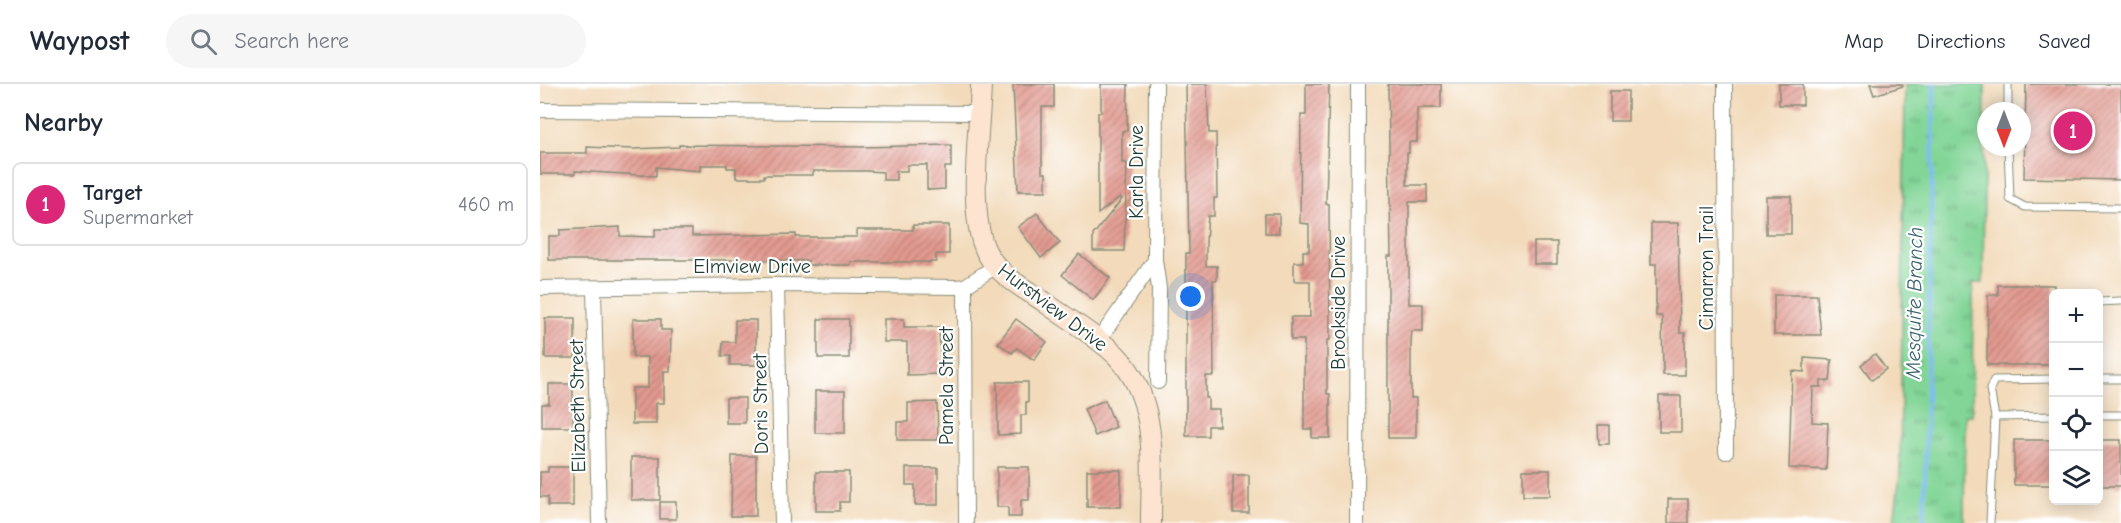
<!DOCTYPE html>
<meta charset="utf-8">
<style>
body{margin:0;font-family:"Comic Neue",sans-serif;background:#f6f6f7;color:#1f2937}
.controls{position:absolute;right:18px;bottom:18px;display:grid;overflow:hidden;border-radius:9px;box-shadow:0 3px 15px #0003}
.controls button{width:54px;height:54px;display:grid;place-items:center;padding:0;border:0;border-bottom:2px solid #e0e1e3;background:#fff;color:#1f2937;font:30px sans-serif}
.compass{position:absolute;left:1437px;top:18px;width:54px;height:54px;border-radius:50%;background:#fff;box-shadow:0 3px 15px #0003;rotate:180deg}
.you{position:absolute;left:651px;top:213px;width:21px;height:21px;margin:-15px;border:4px solid #fff;border-radius:50%;background:#1a73e8;box-shadow:0 0 0 9px #1a73e833}
.badge{display:grid;place-items:center;width:39px;height:39px;border-radius:50%;background:#db2777;color:#fff;font-size:20px;font-weight:700}
.pin{position:absolute;translate:-50% -50%;border:3px solid #fff;box-shadow:0 2px 6px #0006}
.list{margin:0;padding:0;list-style:none}
h2{display:flex;justify-content:space-between;align-items:center;height:78px;margin:0;padding:0 24px;font-size:26px}
h2 small{font-size:20px;font-weight:400;color:#747a83}
.list li{display:grid;grid-template-columns:39px 1fr auto;gap:18px;align-items:center;box-sizing:border-box;height:84px;margin:0 12px 12px;padding:0 12px;border:2px solid #e0e1e3;border-radius:9px}
.list b{display:block;font-size:22px;white-space:nowrap}
.list p{margin:0;font-size:20px;white-space:nowrap;color:#747a83}
.list em{font-size:20px;font-style:normal;color:#747a83}
.icon{flex:none;width:33px;height:33px;fill:none;stroke:currentColor;stroke-width:2;stroke-linecap:round;stroke-linejoin:round}
.map{position:relative;flex:none;width:1581px;height:439px;overflow:hidden}
header{display:flex;align-items:center;gap:36px;box-sizing:border-box;height:84px;padding:0 30px;background:#fff;border-bottom:2px solid #e0e1e3}
header strong{font-size:28px}
nav{display:flex;gap:33px;margin-inline-start:auto;font-size:21px}
.search{width:420px;height:54px;background:#f6f6f7;display:flex;align-items:center;gap:15px;box-sizing:border-box;padding:0 21px;border-radius:33px;color:#747a83;font-size:22px}
main{display:flex}
aside{flex:1;background:#fff}
.map>svg:first-child{display:block}
.grass{fill:url(#grass-tufts);stroke:#508966;stroke-width:1.5}
.lines{fill:none;stroke-linecap:round;stroke-linejoin:round}
.stream{stroke:#80bcf3;stroke-width:4}
.building{fill:url(#building-hatch)}
.lane-casing{stroke:#888c77;stroke-width:9}
.street-casing{stroke:#888c77;stroke-width:16}
.secondary-casing{stroke:#888c77;stroke-width:22}
.lane{stroke:#fff;stroke-width:7}
.street{stroke:#fff;stroke-width:14}
.secondary{stroke:#fde4d1;stroke-width:20}
.labels{text-anchor:middle;stroke-width:4.5;stroke-linejoin:round;paint-order:stroke}
.street-label{font-size:20px;fill:#1f3d34;stroke:#fff}
.water-label{font-size:21px;font-style:italic;fill:#3c636d;stroke:#fff}
</style>
<header>
<strong>Waypost</strong>
<div class="search"><svg class="icon" aria-label="search" viewBox="0 0 24 24"><circle cx="10" cy="10" r="6"/><path d="M15 15l6 6"/></svg>Search here</div>
<nav><a>Map</a><a>Directions</a><a>Saved</a></nav>
</header>
<main>
<aside>
<h2>Nearby<small></small></h2>
<ul class="list">
<li><span class="badge">1</span><div><b>Target</b><p>Supermarket</p></div><em>460 m</em></li>
</ul>
</aside>
<div class="map">
<svg width="1581" height="439" viewBox="0 0 1581 439">
<defs>
<pattern id="grass-tufts" width="24" height="20" patternUnits="userSpaceOnUse" patternTransform="scale(1.5)"><rect width="24" height="20" fill="#82d597"/><path d="M3 7l-1-3M5 7V3M7 7l1-3M15 17l-1-3M17 17v-4M19 17l1-3" fill="none" stroke="#6aae7c"/></pattern>
<pattern id="building-hatch" width="6" height="6" patternUnits="userSpaceOnUse" patternTransform="scale(1.5)"><rect width="6" height="6" fill="#e39a90"/><path d="M-1 1l2-2M0 6l6-6M5 7l2-2" fill="none" stroke="#b77f76"/></pattern>
</defs>
<rect width="100%" height="100%" fill="#fff"/>
<filter id="ink" filterUnits="userSpaceOnUse"><feTurbulence type="fractalNoise" baseFrequency=".0167" numOctaves="2"/><feDisplacementMap in="SourceGraphic" scale="12" xChannelSelector="R" yChannelSelector="G"/><feConvolveMatrix kernelMatrix="1 2 1 2 8 2 1 2 1" color-interpolation-filters="sRGB"/></filter>
<filter id="wash" filterUnits="userSpaceOnUse"><feTurbulence type="fractalNoise" baseFrequency=".008" numOctaves="4" result="noise"/><feDisplacementMap in="SourceGraphic" scale="24" xChannelSelector="R" yChannelSelector="G"/><feGaussianBlur stdDeviation="1.35" result="paint"/><feColorMatrix in="noise" values="0 0 0 0 0 0 0 0 0 0 0 0 0 0 0 0 0 1.4 0 .05"/><feComposite in="paint" operator="in"/></filter>
<g filter="url(#wash)">
<rect width="100%" height="100%" fill="#f2daba"/>
<polygon class="grass" points="1365,0 1445,0 1443,199 1433,199 1432,331 1425,331 1424,439 1354,439 1360,390"/>
<g class="lines">
<polyline class="stream" points="1384,439 1394,0"/>
</g>
<g id="blocks">
<g class="building">
<polygon points="473,0 514,0 514,23 502,23 502,89 506,89 506,107 478,107"/>
<polygon points="561,0 588,0 587,47 582,47 582,79 587,79 584,167 553,167 553,151 582,115 580,113 558,130 558,28 561,28"/>
<polygon points="646,0 667,0 669,49 676,49 677,114 674,114 674,132 668,132 666,157 666,182 677,182 677,196 673,196 674,292 666,292 666,314 668,314 668,325 679,325 679,342 668,342 668,352 646,352 646,169 649,169"/>
<polygon points="766,0 789,0 786,120 789,120 790,256 787,256 787,310 790,310 790,354 772,354 772,345 764,345 764,256 751,256 751,233 770,233 770,197 754,197 754,178 763,178 763,167 769,167 769,140 760,139 761,31 766,31"/>
<polygon points="848,0 901,0 901,24 877,24 877,58 869,58 869,69 867,69 867,101 887,101 887,118 869,118 869,220 883,220 883,247 872,247 871,257 871,314 876,314 876,354 848,354 848,172 851,172"/>
<rect x="1239" y="0" width="24" height="21"/>
<polygon points="1330,0 1362,0 1363,2 1334,11"/>
<polygon points="1486,0 1581,0 1581,96 1484,94"/>
<rect x="1070" y="7" width="18" height="30"/>
<polygon points="139,61 321,63 411,61 411,83 405,83 405,105 390,106 387,105 387,81 367,81 367,87 356,87 356,96 343,96 343,88 327,87 273,87 273,91 224,91 224,94 196,94 196,84 187,84 187,81 160,81 160,87 116,83 116,92 35,87 35,90 0,90 0,69 47,69 47,63 93,65 139,63"/>
<rect x="1226" y="112" width="25" height="38"/>
<polygon points="497,129 520,159 501,174 478,143"/>
<rect x="725" y="130" width="14" height="19"/>
<polygon points="1111,139 1138,139 1140,249 1145,249 1145,291 1123,291 1122,232 1116,232 1116,180 1111,180"/>
<polygon points="373,141 409,141 409,170 396,170 396,178 311,178 311,181 268,181 268,177 219,176 9,176 9,152 20,152 20,146 80,143 80,152 115,153 115,145 152,145 152,152 256,150 256,153 317,153 317,146 373,146"/>
<rect x="994" y="158" width="23" height="22"/>
<polygon points="539,170 570,194 553,216 522,191"/>
<polygon points="1458,201 1514,201 1514,281 1447,281 1448,211 1458,211"/>
<polygon points="1234,211 1277,211 1281,251 1234,251"/>
<rect x="5" y="234" width="30" height="40"/>
<polygon points="93,235 121,235 121,246 131,246 130,287 124,287 124,319 116,319 116,340 92,340 92,304 108,304 108,273 93,273"/>
<rect x="278" y="235" width="31" height="39"/>
<polygon points="344,235 364,235 364,243 399,243 401,290 367,291 367,258 344,258"/>
<polygon points="476,235 507,258 494,276 477,264 472,269 458,259"/>
<polygon points="195,236 216,236 216,281 190,281 190,272 182,272 183,258 195,258"/>
<polygon points="1335,270 1346,285 1332,296 1321,281"/>
<polygon points="1264,274 1292,276 1290,297 1281,297 1281,303 1273,303 1272,338 1288,339 1286,386 1249,384 1252,287 1264,288"/>
<polygon points="457,298 488,298 488,318 486,318 486,331 481,331 481,350 458,351"/>
<polygon points="9,300 33,300 33,343 2,343 2,320 9,320"/>
<rect x="275" y="307" width="30" height="42"/>
<rect x="1119" y="312" width="22" height="36"/>
<rect x="186" y="314" width="19" height="25"/>
<polygon points="565,316 576,343 555,352 544,325"/>
<polygon points="397,318 398,356 357,356 357,338 368,338 368,319"/>
<polygon points="1058,341 1069,341 1069,360 1059,360"/>
<rect x="1474" y="356" width="40" height="45"/>
<rect x="1558" y="356" width="23" height="46"/>
<polygon points="192,372 216,372 216,432 191,432"/>
<rect x="91" y="373" width="29" height="43"/>
<polygon points="8,383 33,383 33,422 8,422 8,413 0,413 0,388 8,388"/>
<polygon points="457,383 489,383 489,416 481,416 481,433 468,433 468,423 457,423"/>
<polygon points="366,384 398,384 398,421 375,421 375,401 366,401"/>
<rect x="547" y="386" width="34" height="37"/>
<rect x="983" y="386" width="27" height="26"/>
<polygon points="276,388 309,388 309,418 300,418 300,427 276,427"/>
<rect x="693" y="391" width="16" height="38"/>
<rect x="1128" y="415" width="20" height="24"/>
<rect x="120" y="418" width="16" height="17"/>
</g>
</g>
</g>
<g filter="url(#ink)">
<use href="#blocks" fill-opacity="0" stroke="#888c77" stroke-width="1.5"/>
<g class="lines">
<g class="lane-casing">
<g id="lane">
<polyline points="1468,27 1468,0"/>
<polyline points="1468,63 1470,115 1485,123 1581,124"/>
<polyline points="1558,218 1581,217"/>
<polyline points="1558,295 1581,295"/>
<polyline points="1558,331 1581,331"/>
<polyline points="1455,333 1450,305 1454,296 1514,295"/>
<polyline points="1450,439 1455,333 1514,332"/>
</g>
</g>
<g class="street-casing">
<g id="street">
<polyline points="1185,0 1186,368"/>
<polyline points="0,26 440,29"/>
<polyline points="615,176 619,204 618,298"/>
<polyline points="237,201 242,439"/>
<polyline points="425,202 426,439"/>
<polyline points="0,204 237,201 416,203 425,202 456,182"/>
<polyline points="54,204 59,439"/>
<polyline points="558,257 615,176 616,0"/>
<polyline points="817,439 818,0"/>
</g>
</g>
<g class="secondary-casing">
<path id="secondary" d="M 441,0 C 440,44 427,129 446,167 C 457,190 482,203 503,217 C 527,235 554,250 576,271 C 620,316 611,381 611,439"/>
</g>
<use href="#lane" class="lane"/>
<use href="#street" class="street"/>
<use href="#secondary" class="secondary"/>
</g>
</g>
<g class="labels">
<g class="street-label">
<text transform="translate(596 88) rotate(-90)" y="7">Karla Drive</text>
<text x="212" y="189">Elmview Drive</text>
<text transform="translate(1166 184) rotate(-90)" y="7">Cimarron Trail</text>
<text transform="translate(798 219) rotate(-90)" y="7">Brookside Drive</text>
<text transform="translate(513 223) rotate(37)" y="7">Hurstview Drive</text>
<text transform="translate(406 302) rotate(-90)" y="7">Pamela Street</text>
<text transform="translate(220 320) rotate(-91)" y="7">Doris Street</text>
<text transform="translate(37 322) rotate(-91)" y="7">Elizabeth Street</text>
</g>
<g class="water-label">
<text transform="translate(1374 219) rotate(-89)" y="7">Mesquite Branch</text>
</g>
</g>
</svg>
<div class="controls">
<button>+</button>
<button>−</button>
<button><svg class="icon" aria-label="locate" viewBox="0 0 24 24"><circle cx="12" cy="12" r="6"/><path d="M12 2v4M12 18v4M2 12h4M18 12h4"/></svg></button>
<button><svg class="icon" aria-label="layers" viewBox="0 0 24 24"><path d="M12 4l9 5-9 5-9-5zM3 14l9 5 9-5"/></svg></button>
</div>
<svg class="compass" viewBox="-18 -18 36 36"><path d="M0-13l5 13h-10z" fill="#e53935"/><path d="M0 13l5-13h-10z" fill="#747a83"/></svg>
<div class="you"></div>
<div class="pin badge" style="left:1533px;top:47px">1</div>
</div>
</main>
